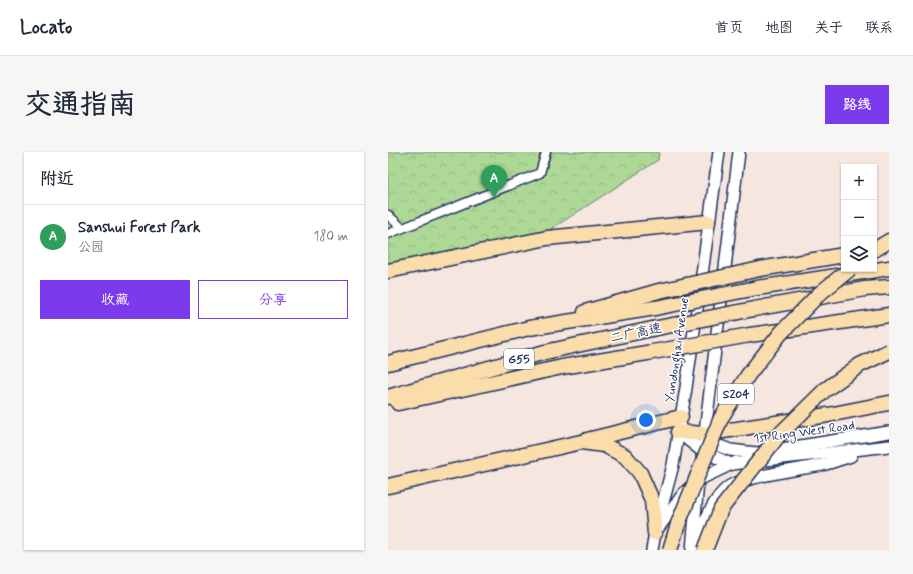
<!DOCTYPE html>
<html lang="zh">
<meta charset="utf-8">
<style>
body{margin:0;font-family:Mynerve,"LXGW WenKai TC",sans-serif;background:#f6f6f7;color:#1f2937}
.controls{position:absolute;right:12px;top:12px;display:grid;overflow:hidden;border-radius:0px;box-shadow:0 1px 3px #0004}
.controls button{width:36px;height:36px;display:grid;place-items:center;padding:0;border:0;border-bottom:1px solid #e0e1e3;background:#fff;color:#1f2937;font:20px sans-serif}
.you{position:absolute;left:258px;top:268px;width:14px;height:14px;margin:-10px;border:3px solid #fff;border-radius:50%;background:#1a73e8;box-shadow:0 0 0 6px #1a73e833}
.badge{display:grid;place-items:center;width:26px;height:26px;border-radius:50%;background:#7c3aed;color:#fff;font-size:13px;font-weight:700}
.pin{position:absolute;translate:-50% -33px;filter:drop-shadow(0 1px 2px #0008)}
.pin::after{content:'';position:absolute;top:21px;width:14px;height:12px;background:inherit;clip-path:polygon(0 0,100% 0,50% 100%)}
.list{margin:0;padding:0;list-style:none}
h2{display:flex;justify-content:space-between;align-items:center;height:52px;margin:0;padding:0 16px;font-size:17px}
h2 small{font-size:13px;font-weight:400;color:#747a83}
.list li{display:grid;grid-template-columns:26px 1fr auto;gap:12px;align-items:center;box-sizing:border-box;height:64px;padding:0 16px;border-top:1px solid #e0e1e3}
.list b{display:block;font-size:15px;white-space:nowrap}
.list p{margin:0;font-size:13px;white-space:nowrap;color:#747a83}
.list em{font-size:13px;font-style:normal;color:#747a83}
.actions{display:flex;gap:8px;padding:12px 16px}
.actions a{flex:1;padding:9px 0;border:1px solid #7c3aed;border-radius:0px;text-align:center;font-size:14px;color:#7c3aed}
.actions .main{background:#7c3aed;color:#fff}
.icon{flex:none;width:22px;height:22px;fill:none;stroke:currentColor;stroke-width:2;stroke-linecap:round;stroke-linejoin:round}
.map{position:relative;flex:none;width:501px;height:398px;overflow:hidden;border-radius:0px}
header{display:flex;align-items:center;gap:24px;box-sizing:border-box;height:56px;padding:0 20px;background:#fff;border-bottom:1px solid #e0e1e3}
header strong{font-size:19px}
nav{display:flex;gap:22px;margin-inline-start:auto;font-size:14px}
.intro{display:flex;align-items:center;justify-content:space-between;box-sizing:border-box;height:96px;padding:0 24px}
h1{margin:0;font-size:28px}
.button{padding:10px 18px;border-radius:0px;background:#7c3aed;color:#fff;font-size:14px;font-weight:700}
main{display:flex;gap:24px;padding:0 24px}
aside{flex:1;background:#fff;border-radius:0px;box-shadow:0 1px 3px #0004}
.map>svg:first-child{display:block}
.park{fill:url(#park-crowns);stroke:#64847a}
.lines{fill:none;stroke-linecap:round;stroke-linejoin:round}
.street-casing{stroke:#1b2f5e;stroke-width:11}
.secondary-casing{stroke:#1b2f5e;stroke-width:14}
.highway-casing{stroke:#1b2f5e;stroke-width:17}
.street{stroke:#fff;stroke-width:8}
.secondary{stroke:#fff;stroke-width:11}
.highway{stroke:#faddab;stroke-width:14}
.highway-bridge-casing{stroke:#1b2f5e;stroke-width:17;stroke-linecap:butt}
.highway-bridge{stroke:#faddab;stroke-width:14}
.labels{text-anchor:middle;stroke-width:3;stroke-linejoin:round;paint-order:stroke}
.shield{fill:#fff;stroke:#5f6d8e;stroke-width:1}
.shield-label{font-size:12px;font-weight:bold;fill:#1b2f5e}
.street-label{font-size:13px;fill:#1b2f5e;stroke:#fff}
</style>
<header>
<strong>Locato</strong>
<nav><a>首页</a><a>地图</a><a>关于</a><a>联系</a></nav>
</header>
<div class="intro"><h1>交通指南</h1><a class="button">路线</a></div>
<main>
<aside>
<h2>附近<small></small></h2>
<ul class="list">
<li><span class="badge" style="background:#2e9e5b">A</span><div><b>Sanshui Forest Park</b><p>公园</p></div><em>180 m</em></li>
</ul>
<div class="actions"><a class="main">收藏</a><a>分享</a></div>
</aside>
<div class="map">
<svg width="501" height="398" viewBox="0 0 501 398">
<defs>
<pattern id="park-crowns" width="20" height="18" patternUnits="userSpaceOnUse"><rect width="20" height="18" fill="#aed895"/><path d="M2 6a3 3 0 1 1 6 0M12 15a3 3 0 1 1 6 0" fill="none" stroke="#95ba83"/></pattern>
</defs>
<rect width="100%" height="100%" fill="#f5e6df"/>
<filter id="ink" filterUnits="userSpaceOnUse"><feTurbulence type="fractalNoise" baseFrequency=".025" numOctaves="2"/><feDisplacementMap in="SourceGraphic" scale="8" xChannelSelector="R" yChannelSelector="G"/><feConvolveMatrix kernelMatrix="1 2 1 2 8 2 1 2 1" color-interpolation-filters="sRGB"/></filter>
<g filter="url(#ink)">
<polygon class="park" points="0,0 271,0 270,8 154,83 0,125"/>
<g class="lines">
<g class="street-casing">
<g id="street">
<polyline points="0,63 14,76"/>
<polyline points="0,82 152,21 158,0"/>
</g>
</g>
<g class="secondary-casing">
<g id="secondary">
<polyline points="290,280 314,299 343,312 501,294"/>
<polyline points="318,283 329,293 342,298 368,301 501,280"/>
<polyline points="314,305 351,0"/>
<polyline points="271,375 296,341 310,328 348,310"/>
<path d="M 307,391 C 316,373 323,350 339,336 C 351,325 415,317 434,313 C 443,311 453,307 463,304"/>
<polyline points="264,398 267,381 285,313 298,236 331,0"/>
<polyline points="304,398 310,330"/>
</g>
</g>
<g class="highway-casing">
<g id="highway">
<polyline points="486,98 501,89"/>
<polyline points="372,117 456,103"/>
<polyline points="0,119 159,86 320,70"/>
<polyline points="369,136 501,116"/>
<polyline points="366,157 477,137 501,135"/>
<polyline points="197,160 271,139"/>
<polyline points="362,183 501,163"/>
<polyline points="0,211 141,176 267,156"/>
<polyline points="0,245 157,200 264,177"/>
<polyline points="10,251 174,215 259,201"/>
<polyline points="290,280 316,282 440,263 501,251"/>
<polyline points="199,288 293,265"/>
<polyline points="0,334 193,290 216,293 237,304 252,321 264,348 267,381"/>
</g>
</g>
<use href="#street" class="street"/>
<use href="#secondary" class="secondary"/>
<use href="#highway" class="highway"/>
<g class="highway-bridge-casing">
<g id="highway-bridge">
<polyline points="271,139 372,117"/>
<polyline points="267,156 369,136"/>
<polyline points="264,177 366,157"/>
<polyline points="259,201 362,183"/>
<polyline points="282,398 290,372 333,266 360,223 393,181 431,142 462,117"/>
<polyline points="317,398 333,357 391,283 437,238 472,213 501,199"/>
</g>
</g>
<use href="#highway-bridge" class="highway-bridge"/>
</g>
</g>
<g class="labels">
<g class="shield">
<rect x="116" y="197" width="30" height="20" rx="3"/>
<rect x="330" y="232" width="36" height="20" rx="3"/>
</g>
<g class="shield-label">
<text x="131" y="211">G55</text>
<text x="348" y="246">S204</text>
</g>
<g class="street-label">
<text transform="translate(248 180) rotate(-12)" y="5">二广高速</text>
<text transform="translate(288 198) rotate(-82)" y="5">Yundonghai Avenue</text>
<text transform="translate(416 279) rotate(-8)" y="5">1st Ring West Road</text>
</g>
</g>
</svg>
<div class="controls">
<button>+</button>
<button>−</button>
<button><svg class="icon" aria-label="layers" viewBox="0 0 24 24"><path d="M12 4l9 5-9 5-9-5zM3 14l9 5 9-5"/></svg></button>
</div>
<div class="you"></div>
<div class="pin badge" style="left:106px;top:46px;background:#2e9e5b">A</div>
</div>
</main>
